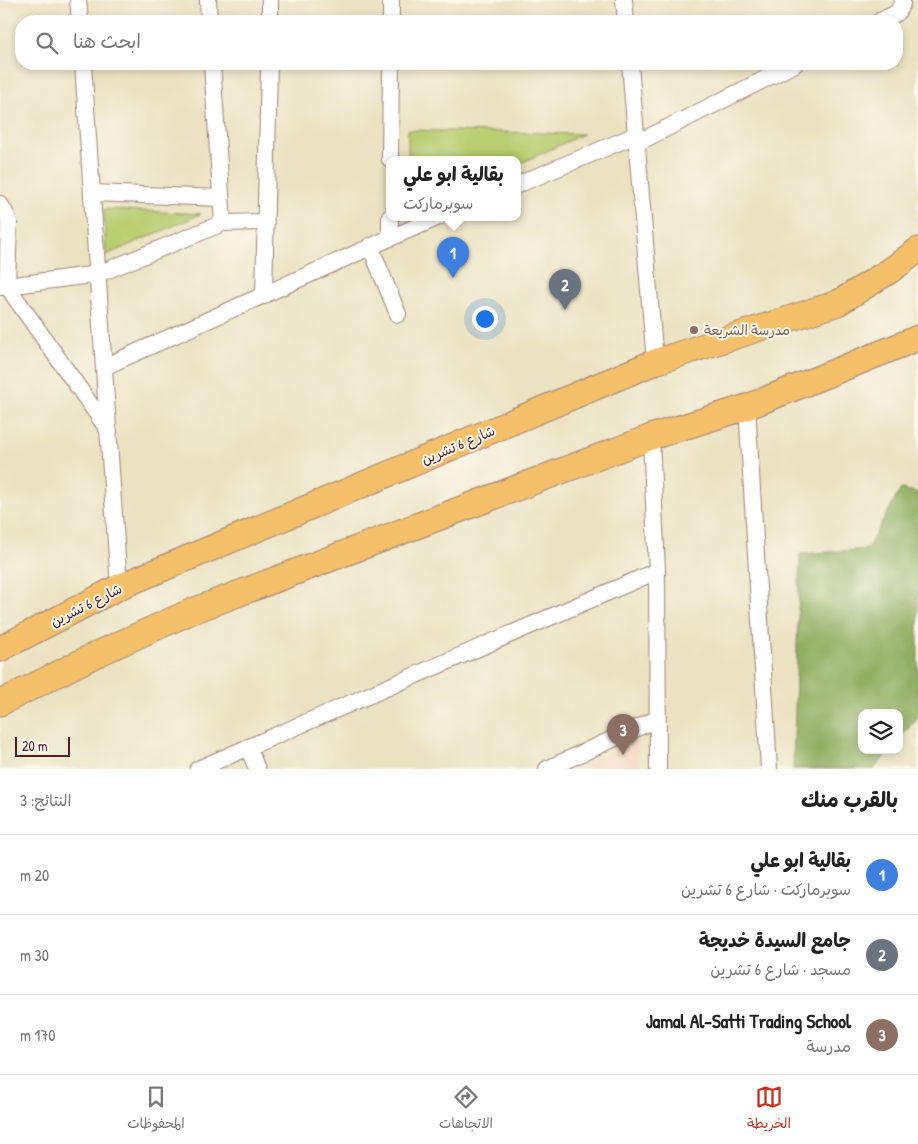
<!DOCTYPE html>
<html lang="ar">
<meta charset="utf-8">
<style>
body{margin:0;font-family:"Patrick Hand","Playpen Sans Arabic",sans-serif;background:#f2f2f2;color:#222;direction:rtl}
.controls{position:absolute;right:15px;bottom:15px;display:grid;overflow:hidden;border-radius:10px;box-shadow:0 2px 8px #0003}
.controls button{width:45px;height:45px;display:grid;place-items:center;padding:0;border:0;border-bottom:1px solid #e0e0e0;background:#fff;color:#222;font:25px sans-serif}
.scale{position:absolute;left:15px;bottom:12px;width:55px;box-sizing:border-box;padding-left:5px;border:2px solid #4a1f2b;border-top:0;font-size:14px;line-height:18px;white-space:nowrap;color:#4a1f2b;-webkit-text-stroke:4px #fbf7ec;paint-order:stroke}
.you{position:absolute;left:484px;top:318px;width:18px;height:18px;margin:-12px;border:4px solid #fff;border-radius:50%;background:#1a73e8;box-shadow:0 0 0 8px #1a73e833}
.badge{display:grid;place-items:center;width:32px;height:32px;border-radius:50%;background:#c8321e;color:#fff;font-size:16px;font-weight:700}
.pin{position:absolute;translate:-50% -41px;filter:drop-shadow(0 1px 2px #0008)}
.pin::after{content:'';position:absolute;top:26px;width:18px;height:15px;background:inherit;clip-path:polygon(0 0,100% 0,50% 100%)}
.popup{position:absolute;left:386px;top:156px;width:135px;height:65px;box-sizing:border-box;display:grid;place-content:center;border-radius:10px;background:#fff;filter:drop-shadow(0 1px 4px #0005);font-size:16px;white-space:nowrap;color:#767676}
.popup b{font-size:19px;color:#222}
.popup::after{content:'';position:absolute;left:50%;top:100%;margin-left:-10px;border:10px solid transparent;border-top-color:#fff}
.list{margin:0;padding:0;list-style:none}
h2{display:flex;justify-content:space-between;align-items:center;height:65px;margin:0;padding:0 20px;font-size:21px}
h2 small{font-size:16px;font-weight:400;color:#767676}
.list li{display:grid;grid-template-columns:32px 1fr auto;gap:15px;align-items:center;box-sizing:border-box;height:80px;padding:0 20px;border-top:1px solid #e0e0e0}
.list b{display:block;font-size:19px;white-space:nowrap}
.list p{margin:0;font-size:16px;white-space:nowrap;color:#767676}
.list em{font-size:16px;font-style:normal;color:#767676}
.icon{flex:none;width:28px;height:28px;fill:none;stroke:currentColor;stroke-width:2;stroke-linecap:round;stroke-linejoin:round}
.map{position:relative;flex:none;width:918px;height:769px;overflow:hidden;direction:ltr}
.search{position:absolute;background:#fff;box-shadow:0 2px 8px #0003;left:15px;right:15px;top:15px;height:55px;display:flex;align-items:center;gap:12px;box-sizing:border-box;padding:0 18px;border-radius:20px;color:#767676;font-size:19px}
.sheet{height:305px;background:#fff}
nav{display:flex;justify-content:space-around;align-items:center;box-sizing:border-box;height:70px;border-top:1px solid #e0e0e0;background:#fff;font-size:14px;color:#767676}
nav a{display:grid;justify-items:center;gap:2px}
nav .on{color:#c8321e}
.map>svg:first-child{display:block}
.built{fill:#f3d4be}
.green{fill:#b9cd71;stroke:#82764e}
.forest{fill:#92b063;stroke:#6e6847}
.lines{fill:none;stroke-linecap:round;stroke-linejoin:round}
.street-casing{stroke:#9a8076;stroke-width:18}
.primary-casing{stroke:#9a8076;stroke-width:27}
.street{stroke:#fff;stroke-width:16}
.primary{stroke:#f6c06b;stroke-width:25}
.education-dot{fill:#8d6e63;stroke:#fbf7ec;stroke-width:2}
.labels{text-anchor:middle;stroke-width:4;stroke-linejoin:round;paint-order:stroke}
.education-label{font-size:14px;fill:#785e54;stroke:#fbf7ec;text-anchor:start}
.street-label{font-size:14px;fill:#4a1f2b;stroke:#fbf7ec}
</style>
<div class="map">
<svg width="918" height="769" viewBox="0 0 918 769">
<rect width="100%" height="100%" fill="#fbf7ec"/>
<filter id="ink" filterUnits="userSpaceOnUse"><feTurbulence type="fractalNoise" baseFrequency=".02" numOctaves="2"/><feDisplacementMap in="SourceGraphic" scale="10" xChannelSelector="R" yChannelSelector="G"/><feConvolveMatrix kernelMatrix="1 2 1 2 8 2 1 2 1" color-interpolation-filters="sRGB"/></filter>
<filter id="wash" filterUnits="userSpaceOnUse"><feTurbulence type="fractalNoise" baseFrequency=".0096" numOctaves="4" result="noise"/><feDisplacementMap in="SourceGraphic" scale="20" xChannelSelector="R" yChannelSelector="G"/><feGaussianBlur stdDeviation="1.12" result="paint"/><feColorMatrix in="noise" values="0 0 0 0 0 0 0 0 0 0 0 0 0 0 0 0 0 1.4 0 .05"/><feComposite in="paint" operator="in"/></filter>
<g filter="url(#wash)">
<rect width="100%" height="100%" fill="#ebe2c1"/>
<polygon class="built" points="638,740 639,769 575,769"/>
<g class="green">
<polygon points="408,130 583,134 517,165 517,159 408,159"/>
<polygon points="104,209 201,214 106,255"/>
</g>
<polygon class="forest" points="901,489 918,493 918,717 899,739 899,713 862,713 862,750 890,750 874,769 793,769 800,554 867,549"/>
</g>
<g filter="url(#ink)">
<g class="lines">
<g class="street-casing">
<g id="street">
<polyline points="78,0 80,21"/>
<polyline points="208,0 209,21"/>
<polyline points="624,0 626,21"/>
<polyline points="270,21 270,0"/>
<polyline points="391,21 391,0"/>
<polyline points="880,21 897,13 902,4 902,0"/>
<polyline points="83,64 119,587"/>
<polyline points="212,64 223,223"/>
<polyline points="630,64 655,362"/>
<polyline points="637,143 795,64"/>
<polyline points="390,159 391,64"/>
<polyline points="517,185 636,135"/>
<polyline points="92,193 221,198"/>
<polyline points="0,204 7,216 9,222 7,286 98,274 223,223 265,222"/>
<polyline points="390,238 390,217"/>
<polyline points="370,246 398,314"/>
<polyline points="0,287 7,286 109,431"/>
<polyline points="264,296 269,64"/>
<polyline points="104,367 390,238 439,217"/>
<polyline points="747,407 769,769"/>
<polyline points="651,437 657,571 658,769"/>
<polyline points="248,747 257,769"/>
<polyline points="198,769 657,571"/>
<polyline points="547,769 657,719"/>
</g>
</g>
<g class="primary-casing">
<g id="primary">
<polyline points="0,649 119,587 655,362 838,303 891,270 918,250"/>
<polyline points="0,703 95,655 190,612 651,437 747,407 918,338"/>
</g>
</g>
<use href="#street" class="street"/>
<use href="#primary" class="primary"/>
</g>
</g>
<circle class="education-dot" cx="694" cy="330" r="5"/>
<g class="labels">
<g class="education-label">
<text x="704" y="335">مدرسة الشريعة</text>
</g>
<g class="street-label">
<text transform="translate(458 445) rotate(-23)" y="5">شارع 6 تشرين</text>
<text transform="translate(86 605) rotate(-27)" y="5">شارع 6 تشرين</text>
</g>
</g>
</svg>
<div class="controls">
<button><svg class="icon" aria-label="layers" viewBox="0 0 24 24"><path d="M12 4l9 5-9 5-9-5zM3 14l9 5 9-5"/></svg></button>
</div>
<div class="scale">20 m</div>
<div class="you"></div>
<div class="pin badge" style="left:453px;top:278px;background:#3f7fe0">1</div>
<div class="popup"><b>بقالية ابو علي</b>سوبرماركت</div>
<div class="pin badge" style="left:565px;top:310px;background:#6b7280">2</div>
<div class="pin badge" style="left:623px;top:755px;background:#8d6e63">3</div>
<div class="search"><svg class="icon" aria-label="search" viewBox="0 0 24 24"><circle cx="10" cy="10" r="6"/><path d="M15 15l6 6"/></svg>ابحث هنا</div>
</div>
<section class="sheet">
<h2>بالقرب منك<small>النتائج: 3</small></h2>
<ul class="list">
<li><span class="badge" style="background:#3f7fe0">1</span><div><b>بقالية ابو علي</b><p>سوبرماركت · شارع 6 تشرين</p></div><em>20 m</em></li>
<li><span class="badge" style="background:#6b7280">2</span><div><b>جامع السيدة خديجة</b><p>مسجد · شارع 6 تشرين</p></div><em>30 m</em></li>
<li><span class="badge" style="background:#8d6e63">3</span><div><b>Jamal Al-Satti Trading School</b><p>مدرسة</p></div><em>170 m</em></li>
</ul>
</section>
<nav>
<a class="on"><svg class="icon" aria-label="map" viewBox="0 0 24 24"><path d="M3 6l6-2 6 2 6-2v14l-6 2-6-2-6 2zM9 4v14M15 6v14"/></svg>الخريطة</a>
<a><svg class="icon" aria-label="directions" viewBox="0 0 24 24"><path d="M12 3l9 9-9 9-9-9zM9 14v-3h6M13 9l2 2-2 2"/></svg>الاتجاهات</a>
<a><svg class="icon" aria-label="saved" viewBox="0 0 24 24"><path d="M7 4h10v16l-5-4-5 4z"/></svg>المحفوظات</a>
</nav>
